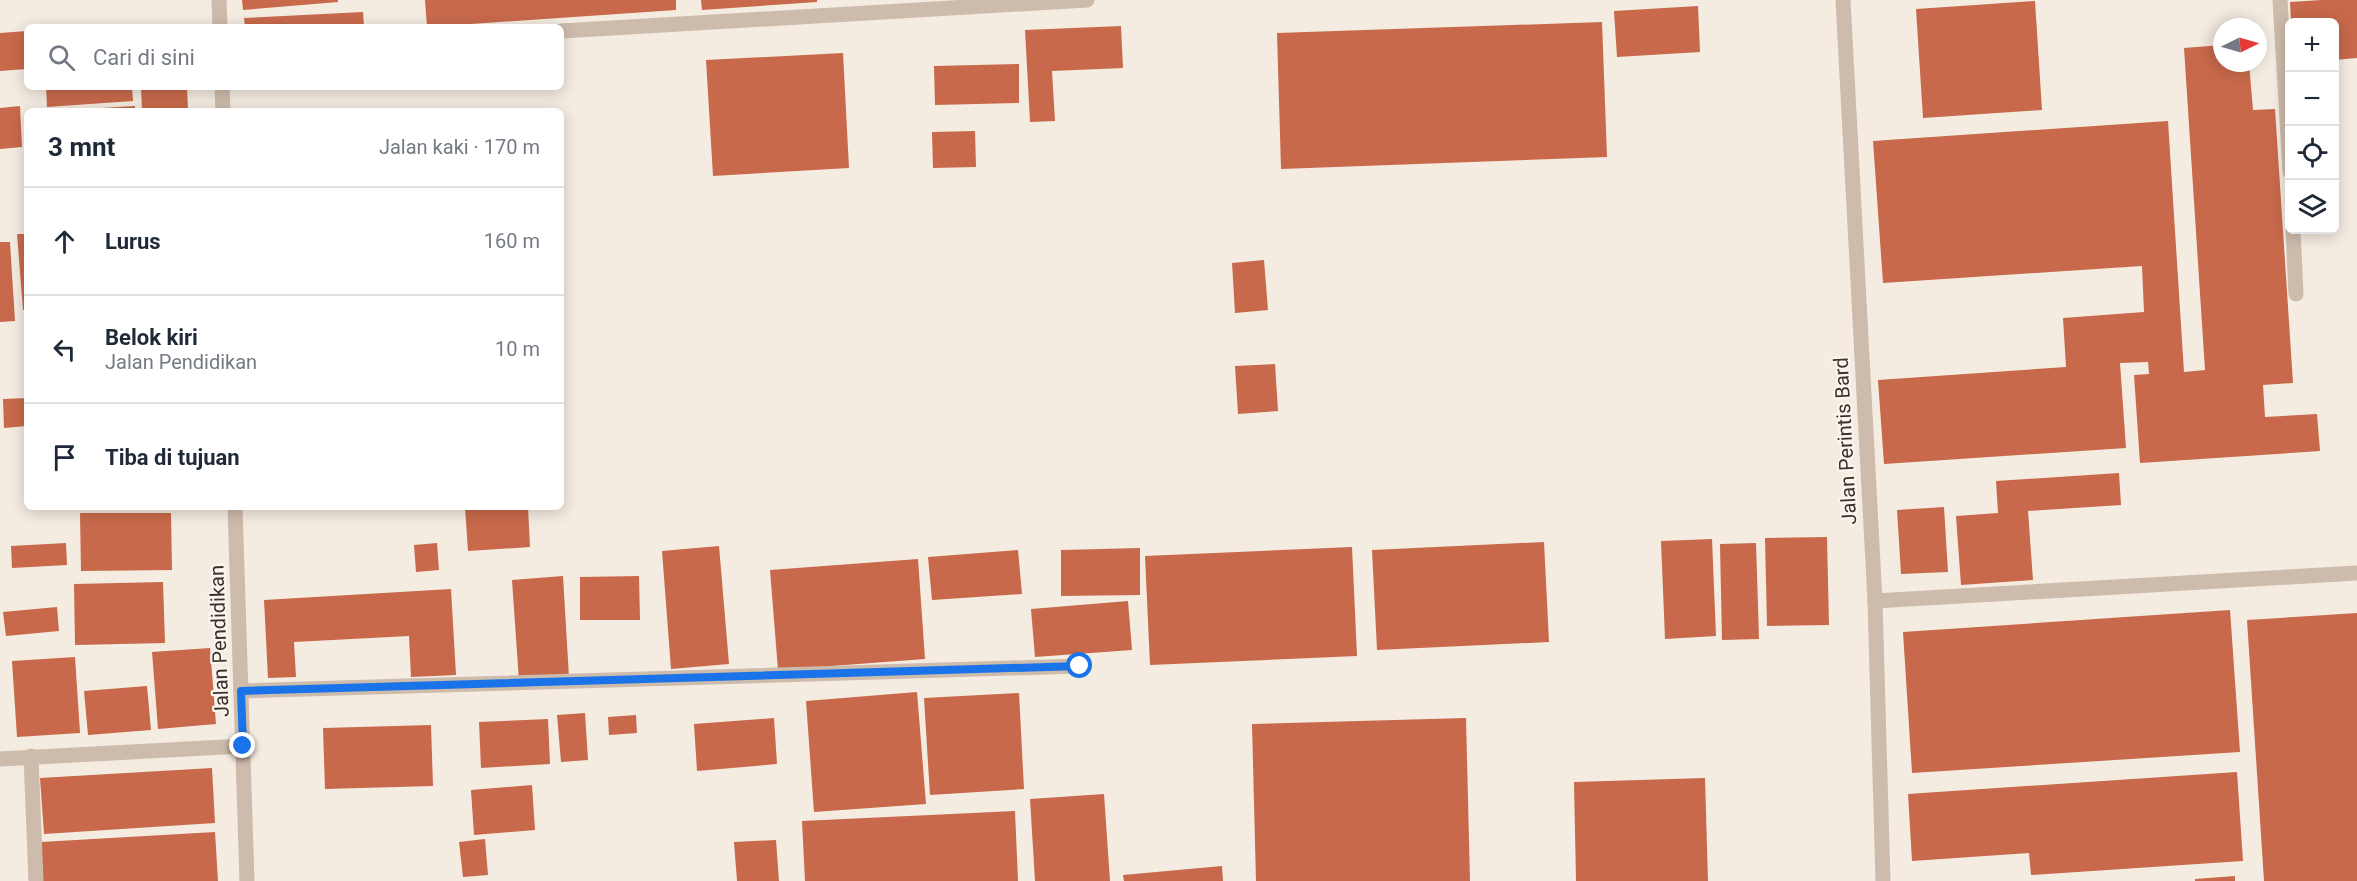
<!DOCTYPE html>
<html lang="id">
<meta charset="utf-8">
<style>
body{margin:0;font-family:Roboto,sans-serif;background:#f6f6f7;color:#1f2937}
.controls{position:absolute;right:18px;top:18px;display:grid;overflow:hidden;border-radius:9px;box-shadow:0 3px 15px #0003}
.controls button{width:54px;height:54px;display:grid;place-items:center;padding:0;border:0;border-bottom:2px solid #e0e1e3;background:#fff;color:#1f2937;font:30px sans-serif}
.compass{position:absolute;left:2213px;top:18px;width:54px;height:54px;border-radius:50%;background:#fff;box-shadow:0 3px 15px #0003;rotate:85deg}
.stop{position:absolute;width:18px;height:18px;margin:-14px;border:4px solid #1a73e8;border-radius:50%;background:#fff}
.stop.end{background:#1a73e8;border-color:#fff;box-shadow:0 2px 6px #0008}
.list{margin:0;padding:0;list-style:none}
h2{display:flex;justify-content:space-between;align-items:center;height:78px;margin:0;padding:0 24px;font-size:26px}
h2 small{font-size:20px;font-weight:400;color:#747a83}
.list li{display:grid;grid-template-columns:39px 1fr auto;gap:18px;align-items:center;box-sizing:border-box;height:108px;padding:0 24px;border-top:2px solid #e0e1e3}
.list b{display:block;font-size:22px;white-space:nowrap}
.list p{margin:0;font-size:20px;white-space:nowrap;color:#747a83}
.list em{font-size:20px;font-style:normal;color:#747a83}
.icon{flex:none;width:33px;height:33px;fill:none;stroke:currentColor;stroke-width:2;stroke-linecap:round;stroke-linejoin:round}
.map{position:relative;flex:none;width:2357px;height:881px;overflow:hidden}
.search{position:absolute;background:#fff;box-shadow:0 3px 15px #0003;left:24px;top:24px;width:540px;height:66px;display:flex;align-items:center;gap:15px;box-sizing:border-box;padding:0 21px;border-radius:9px;color:#747a83;font-size:22px}
.panel{position:absolute;background:#fff;box-shadow:0 3px 15px #0003;left:24px;top:108px;width:540px;height:402px;border-radius:9px}
.map>svg:first-child{display:block}
.building{fill:#c8694b}
.lines{fill:none;stroke-linecap:round;stroke-linejoin:round}
.service{stroke:#cdbbac;stroke-width:15}
.minor{stroke:#cdbbac;stroke-width:15}
.tertiary{stroke:#cdbbac;stroke-width:15}
.route{stroke:#1a73e8;stroke-width:8}
.labels{text-anchor:middle;stroke-width:4.5;stroke-linejoin:round;paint-order:stroke}
.street-label{font-size:20px;fill:#3b302b;stroke:#fbf5ee}
</style>
<div class="map">
<svg width="2357" height="881" viewBox="0 0 2357 881">
<rect width="100%" height="100%" fill="#f4ebe1"/>
<g class="building">
<polygon points="242,0 338,0 338,2 243,10"/>
<polygon points="425,0 676,0 676,10 427,27"/>
<polygon points="701,0 817,0 817,2 702,10"/>
<polygon points="2322,0 2357,0 2357,58 2334,60 2334,22 2291,22 2290,2"/>
<polygon points="2035,1 2042,110 1923,118 1916,9"/>
<polygon points="1698,6 1700,52 1617,57 1614,11"/>
<polygon points="363,12 364,27 245,27 244,18"/>
<polygon points="1602,22 1607,157 1281,169 1277,33"/>
<polygon points="1121,26 1123,68 1052,71 1055,121 1030,122 1025,30"/>
<polygon points="27,31 27,69 0,71 0,33"/>
<polygon points="2222,45 2222,63 2249,63 2253,110 2275,109 2293,383 2263,385 2265,417 2317,414 2320,451 2140,463 2134,375 2149,374 2148,362 2120,363 2126,448 1884,464 1878,380 2066,367 2063,318 2144,312 2142,266 1883,283 1873,141 2168,121 2184,372 2205,370 2184,48"/>
<polygon points="843,53 849,168 713,176 706,60"/>
<polygon points="1019,64 1019,103 935,105 934,66"/>
<polygon points="46,87 132,87 133,101 47,107"/>
<polygon points="141,87 187,87 188,111 142,111"/>
<polygon points="20,106 22,147 0,149 0,108"/>
<polygon points="135,106 135,111 85,111 85,109"/>
<polygon points="975,131 976,167 933,168 932,132"/>
<polygon points="17,234 27,234 27,310 23,310"/>
<polygon points="0,242 10,242 15,321 0,322"/>
<polygon points="1264,260 1268,310 1235,313 1232,263"/>
<polygon points="1275,364 1278,411 1238,414 1235,366"/>
<polygon points="27,398 27,426 4,428 3,399"/>
<polygon points="2119,473 2121,505 2028,511 2033,580 1961,585 1956,516 1998,513 1996,481"/>
<polygon points="465,507 528,507 530,547 468,551"/>
<polygon points="1944,507 1948,572 1901,574 1897,510"/>
<polygon points="80,513 171,513 172,570 81,571"/>
<polygon points="1827,537 1829,625 1767,626 1765,538"/>
<polygon points="1712,539 1716,636 1665,639 1661,541"/>
<polygon points="1544,542 1549,642 1377,650 1372,550"/>
<polygon points="66,543 67,565 12,568 11,546"/>
<polygon points="437,543 439,570 416,572 414,545"/>
<polygon points="1756,543 1759,639 1722,640 1720,544"/>
<polygon points="719,546 729,664 671,669 662,551"/>
<polygon points="1352,547 1357,656 1150,665 1145,556"/>
<polygon points="1140,548 1140,595 1061,596 1061,550"/>
<polygon points="1018,550 1022,594 932,600 928,557"/>
<polygon points="918,559 925,659 778,670 770,570"/>
<polygon points="563,576 569,677 519,681 512,580"/>
<polygon points="639,576 640,620 580,620 580,577"/>
<polygon points="163,582 165,643 75,645 74,584"/>
<polygon points="451,589 456,675 411,677 409,636 294,642 296,677 268,678 264,600"/>
<polygon points="1128,601 1132,650 1035,657 1031,609"/>
<polygon points="57,607 59,631 6,636 3,612"/>
<polygon points="2230,610 2240,752 1912,773 1903,632"/>
<polygon points="2357,613 2357,881 2264,881 2247,620"/>
<polygon points="210,648 216,724 158,729 152,652"/>
<polygon points="75,657 80,733 17,737 12,661"/>
<polygon points="147,686 151,730 88,735 84,691"/>
<polygon points="917,692 926,804 814,812 806,701"/>
<polygon points="1019,693 1024,789 930,795 924,698"/>
<polygon points="585,713 588,760 561,762 557,715"/>
<polygon points="636,715 637,733 609,735 608,717"/>
<polygon points="774,718 777,764 697,771 694,724"/>
<polygon points="1466,718 1470,881 1256,881 1252,724"/>
<polygon points="548,719 550,764 481,768 479,722"/>
<polygon points="431,725 433,786 325,789 323,728"/>
<polygon points="212,768 215,823 44,834 40,778"/>
<polygon points="2237,772 2243,861 2031,875 2029,853 1912,861 1908,794"/>
<polygon points="1705,778 1708,881 1576,881 1574,782"/>
<polygon points="532,785 535,830 474,835 471,790"/>
<polygon points="1104,794 1110,881 1035,881 1030,799"/>
<polygon points="1015,811 1018,881 805,881 802,821"/>
<polygon points="215,832 218,881 43,881 41,842"/>
<polygon points="485,839 488,875 463,877 459,842"/>
<polygon points="776,840 779,881 737,881 734,842"/>
<polygon points="1222,866 1223,881 1124,881 1123,875"/>
<polygon points="2235,876 2235,881 2195,881 2195,879"/>
</g>
<g class="lines">
<g class="service">
<polyline points="2280,0 2290,172"/>
<polyline points="561,31 1087,0"/>
<polyline points="2293,230 2296,294"/>
<polyline points="1875,601 2357,573"/>
</g>
<g class="minor">
<polyline points="219,0 220,27"/>
<polyline points="222,87 223,111"/>
<polyline points="235,507 247,881"/>
<polyline points="241,691 1080,666"/>
<polyline points="31,756 36,881"/>
<polyline points="0,759 243,746"/>
</g>
<polyline class="tertiary" points="1843,0 1875,601 1883,881"/>
</g>
<g class="lines">
<polyline class="route" points="243,746 241,691 1080,666"/>
</g>
<g class="labels">
<g class="street-label">
<text transform="translate(1845 441) rotate(-93)" y="7">Jalan Perintis Bard</text>
<text transform="translate(219 641) rotate(-92)" y="7">Jalan Pendidikan</text>
</g>
</g>
</svg>
<div class="controls">
<button>+</button>
<button>−</button>
<button><svg class="icon" aria-label="locate" viewBox="0 0 24 24"><circle cx="12" cy="12" r="6"/><path d="M12 2v4M12 18v4M2 12h4M18 12h4"/></svg></button>
<button><svg class="icon" aria-label="layers" viewBox="0 0 24 24"><path d="M12 4l9 5-9 5-9-5zM3 14l9 5 9-5"/></svg></button>
</div>
<svg class="compass" viewBox="-18 -18 36 36"><path d="M0-13l5 13h-10z" fill="#e53935"/><path d="M0 13l5-13h-10z" fill="#747a83"/></svg>
<div class="stop" style="left:1080px;top:666px"></div>
<div class="stop end" style="left:243px;top:746px"></div>
<div class="search"><svg class="icon" aria-label="search" viewBox="0 0 24 24"><circle cx="10" cy="10" r="6"/><path d="M15 15l6 6"/></svg>Cari di sini</div>
<section class="panel">
<h2>3 mnt<small>Jalan kaki · 170 m</small></h2>
<ul class="list">
<li><svg class="icon" aria-label="ahead" viewBox="0 0 24 24"><path d="M12 20V5M6 11l6-6 6 6"/></svg><div><b>Lurus</b></div><em>160 m</em></li>
<li><svg class="icon" aria-label="left" viewBox="0 0 24 24"><path d="M17 20v-9H6M10 6l-5 5 5 5"/></svg><div><b>Belok kiri</b><p>Jalan Pendidikan</p></div><em>10 m</em></li>
<li><svg class="icon" aria-label="arrive" viewBox="0 0 24 24"><path d="M6 21V4h12l-3 4 3 4H6"/></svg><div><b>Tiba di tujuan</b></div></li>
</ul>
</section>
</div>
